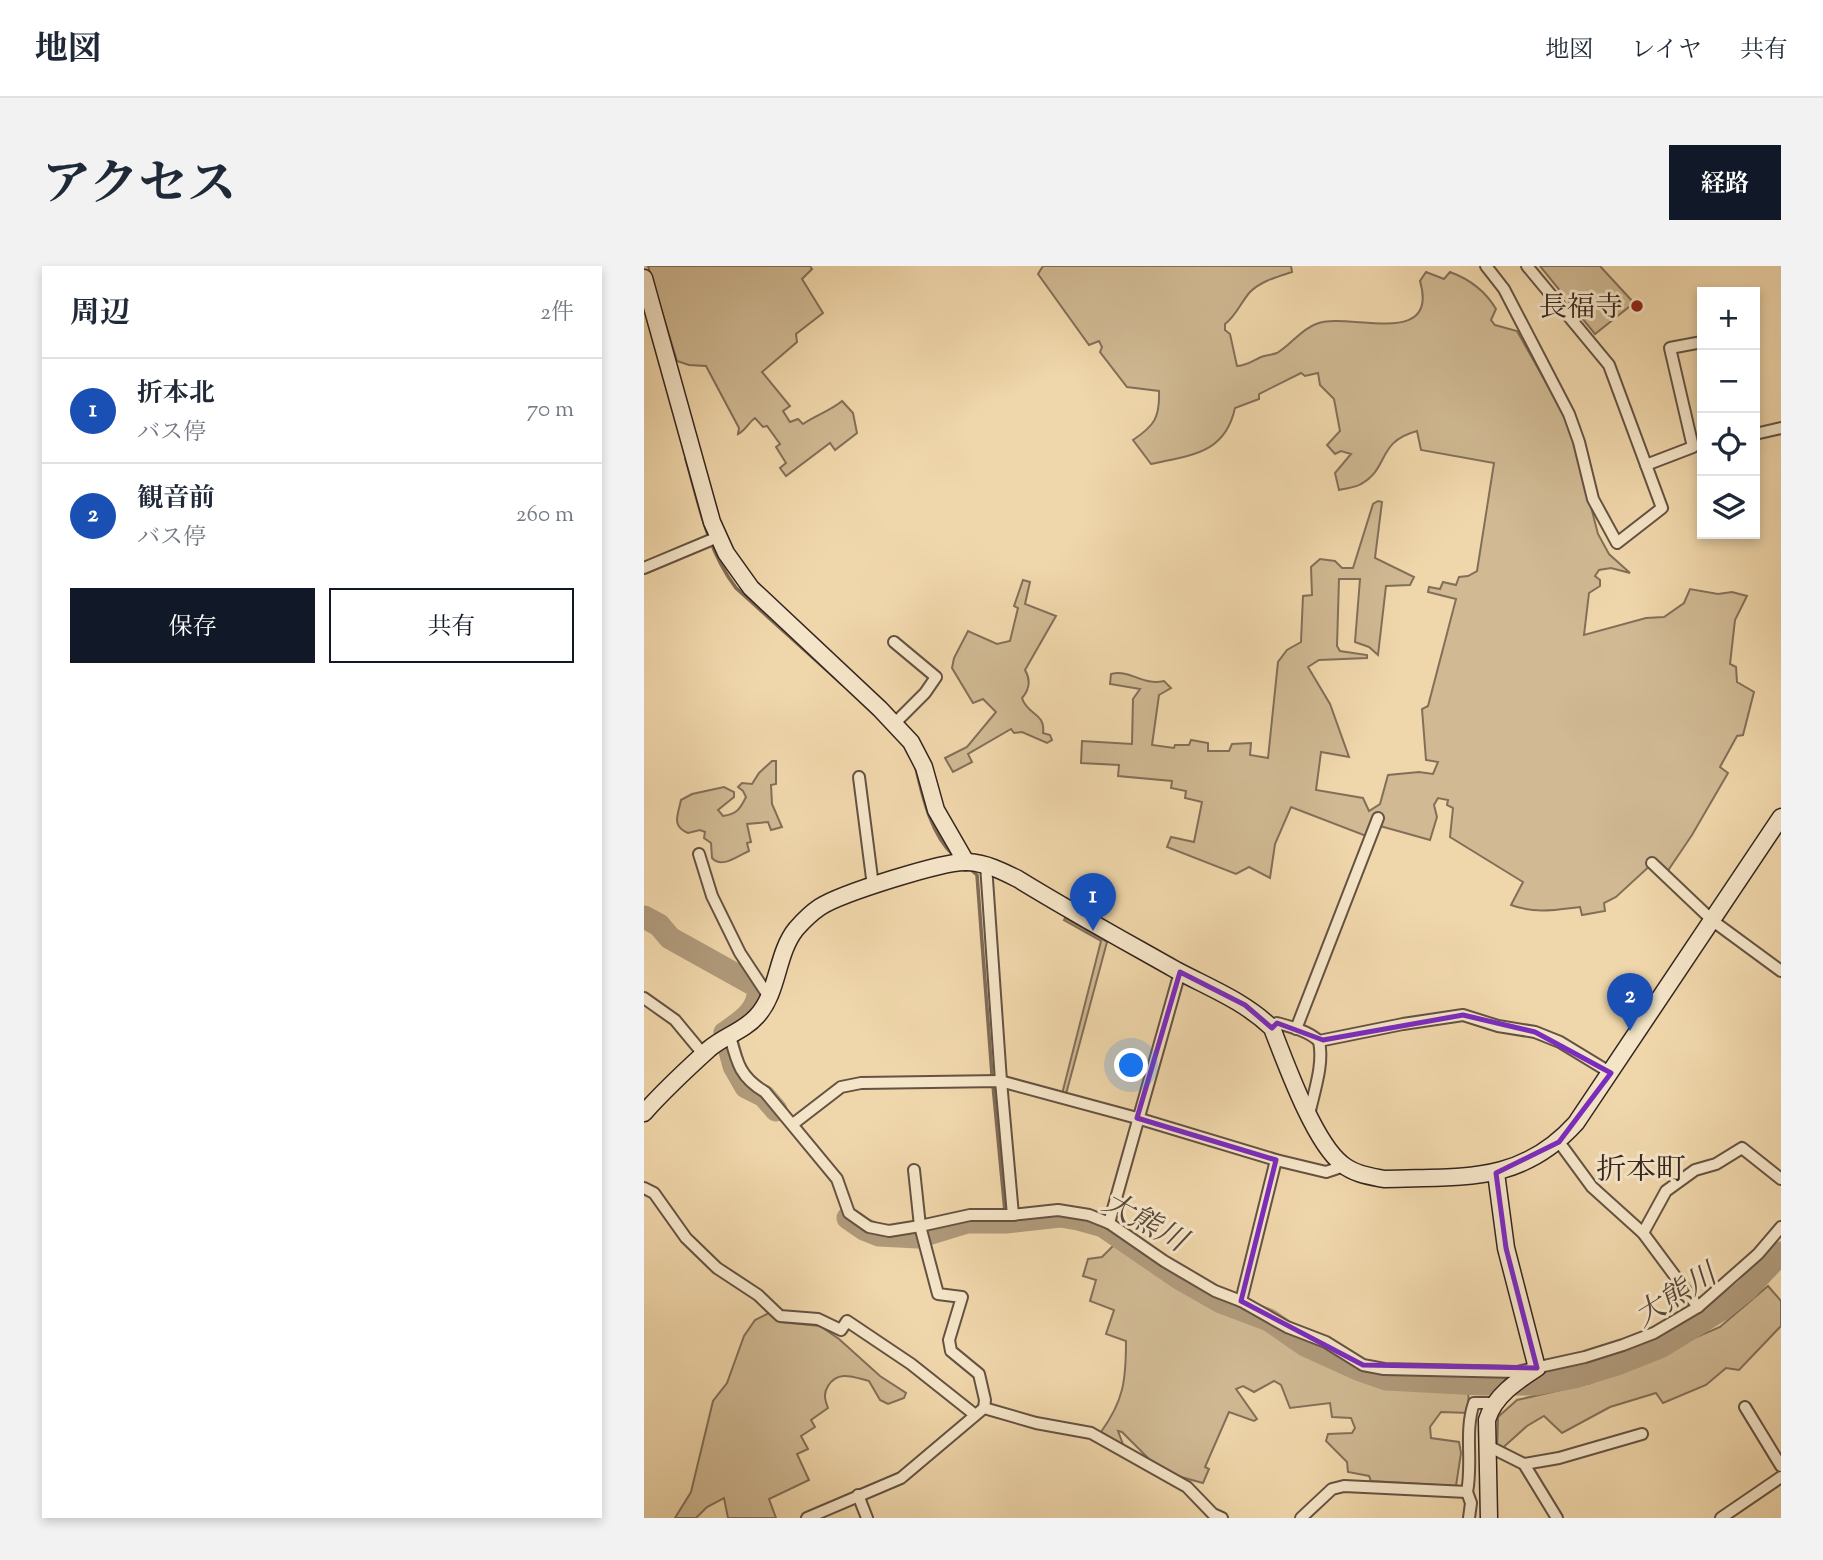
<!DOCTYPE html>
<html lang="ja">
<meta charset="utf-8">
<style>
body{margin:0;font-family:"Sorts Mill Goudy","Noto Serif JP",serif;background:#f2f2f3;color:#1f2937}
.controls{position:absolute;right:21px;top:21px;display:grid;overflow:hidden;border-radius:0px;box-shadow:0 4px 10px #0003}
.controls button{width:63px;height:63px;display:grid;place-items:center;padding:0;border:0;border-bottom:2px solid #e0e1e3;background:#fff;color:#1f2937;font:35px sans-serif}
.you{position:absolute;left:488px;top:800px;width:24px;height:24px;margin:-18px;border:5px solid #fff;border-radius:50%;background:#1a73e8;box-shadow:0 0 0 10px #1a73e833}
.badge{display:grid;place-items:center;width:46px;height:46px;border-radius:50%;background:#111827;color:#fff;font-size:23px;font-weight:700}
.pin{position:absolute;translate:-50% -58px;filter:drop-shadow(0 2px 4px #0008)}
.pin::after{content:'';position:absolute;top:37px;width:24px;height:21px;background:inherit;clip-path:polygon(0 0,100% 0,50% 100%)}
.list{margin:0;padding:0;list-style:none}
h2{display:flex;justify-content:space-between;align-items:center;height:91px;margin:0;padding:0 28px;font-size:30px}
h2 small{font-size:23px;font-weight:400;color:#747a83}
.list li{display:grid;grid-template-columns:46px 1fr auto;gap:21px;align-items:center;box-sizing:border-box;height:105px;padding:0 28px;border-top:2px solid #e0e1e3}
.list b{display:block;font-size:26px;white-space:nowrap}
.list p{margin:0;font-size:23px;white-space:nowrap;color:#747a83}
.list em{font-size:23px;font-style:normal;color:#747a83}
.actions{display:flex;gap:14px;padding:21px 28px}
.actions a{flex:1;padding:16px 0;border:2px solid #111827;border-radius:0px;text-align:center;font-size:24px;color:#111827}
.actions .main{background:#111827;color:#fff}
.icon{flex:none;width:38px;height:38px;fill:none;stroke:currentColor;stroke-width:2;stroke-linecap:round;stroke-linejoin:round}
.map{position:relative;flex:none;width:1137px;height:1252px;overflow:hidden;border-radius:0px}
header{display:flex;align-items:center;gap:42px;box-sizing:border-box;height:98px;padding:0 35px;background:#fff;border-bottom:2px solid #e0e1e3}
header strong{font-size:33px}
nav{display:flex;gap:38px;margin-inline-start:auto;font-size:24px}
.intro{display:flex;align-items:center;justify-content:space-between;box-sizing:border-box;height:168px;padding:0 42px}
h1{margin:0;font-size:49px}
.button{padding:18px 32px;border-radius:0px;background:#111827;color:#fff;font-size:24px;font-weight:700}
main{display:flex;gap:42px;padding:0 42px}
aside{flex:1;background:#fff;border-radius:0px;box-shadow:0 4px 10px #0003}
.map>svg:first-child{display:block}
.green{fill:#d0b993;stroke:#826f59;stroke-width:2}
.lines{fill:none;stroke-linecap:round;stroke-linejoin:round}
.stream{stroke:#7f6b56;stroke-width:3.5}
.river{stroke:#b09a7b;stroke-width:23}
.street-casing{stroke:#645242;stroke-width:14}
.secondary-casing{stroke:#35251f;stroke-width:19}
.street{stroke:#f5e5c8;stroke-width:10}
.secondary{stroke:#f5e5c8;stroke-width:16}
.marked{fill:none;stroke:#7b2cbf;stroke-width:5;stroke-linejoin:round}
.poi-dot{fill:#8f2418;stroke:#f5e5c8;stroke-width:2.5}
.labels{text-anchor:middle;stroke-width:6;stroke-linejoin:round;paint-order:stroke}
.poi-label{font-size:28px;fill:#35251f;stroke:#f5e5c8;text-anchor:end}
.neighbourhood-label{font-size:30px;fill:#35251f;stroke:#f5e5c8}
.water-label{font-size:30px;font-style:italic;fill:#5a483b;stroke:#f5e5c8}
</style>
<header>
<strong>地図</strong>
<nav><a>地図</a><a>レイヤ</a><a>共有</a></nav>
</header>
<div class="intro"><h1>アクセス</h1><a class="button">経路</a></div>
<main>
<aside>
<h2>周辺<small>2件</small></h2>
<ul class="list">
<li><span class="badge" style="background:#1a4fb4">1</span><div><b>折本北</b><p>バス停</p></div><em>70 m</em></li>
<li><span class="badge" style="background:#1a4fb4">2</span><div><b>観音前</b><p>バス停</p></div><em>260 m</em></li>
</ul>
<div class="actions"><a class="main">保存</a><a>共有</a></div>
</aside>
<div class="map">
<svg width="1137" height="1252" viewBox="0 0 1137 1252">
<rect width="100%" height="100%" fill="#f0d7ab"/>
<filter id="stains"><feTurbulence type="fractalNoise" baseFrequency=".00286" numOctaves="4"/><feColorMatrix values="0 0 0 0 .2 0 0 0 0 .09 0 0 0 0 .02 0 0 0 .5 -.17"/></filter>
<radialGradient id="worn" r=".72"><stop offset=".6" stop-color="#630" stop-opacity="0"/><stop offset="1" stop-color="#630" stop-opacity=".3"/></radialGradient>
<g class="green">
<path d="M 4,0 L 166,0 L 168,3 L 158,13 L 179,47 L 152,68 L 153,76 L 118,106 L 146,140 L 139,145 L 146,156 L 154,153 L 159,158 C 172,149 186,145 198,135 L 209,147 L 213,167 L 191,184 L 186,177 L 142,210 L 136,202 L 142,197 L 132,181 L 136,178 L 123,160 L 119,161 L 111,152 C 104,157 102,164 94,168 L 95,162 L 62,100 L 45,99 L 33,95 Z"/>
<path d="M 399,0 L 647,0 L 648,6 C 633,11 617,15 606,26 C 597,36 592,50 581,58 L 581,64 L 586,68 L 593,100 C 604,99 608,95 617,91 C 622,89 628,89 633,87 C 647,79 656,64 672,58 C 703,45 796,84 776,15 L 782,6 L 800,13 L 806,6 C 825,13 842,26 852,43 L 847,54 L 851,59 L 873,65 L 916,141 L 929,171 L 954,268 L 965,288 L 986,307 L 967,302 L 955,304 L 951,310 L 956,314 L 956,320 L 945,327 L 940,369 L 1002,352 L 1020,351 L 1040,337 L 1046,323 L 1074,328 L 1088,326 L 1103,330 L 1091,354 L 1086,398 L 1092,401 L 1093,416 L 1110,426 L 1099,469 L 1093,470 L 1076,501 L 1084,507 L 1048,569 L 1023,606 L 1011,595 L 972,631 L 960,637 L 961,645 L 938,649 L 936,641 C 911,644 891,648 867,639 L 879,616 L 806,571 L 809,542 L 803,539 L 804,534 L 794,532 L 790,539 L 793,551 L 786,574 L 736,560 L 730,573 L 647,541 L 631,578 L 626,612 L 605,601 L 592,608 L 523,581 L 527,571 L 550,576 L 558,536 L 541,532 L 542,525 L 527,522 L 528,515 L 474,510 L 475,499 L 437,497 L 438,475 L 488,478 L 489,433 L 496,423 L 466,418 L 467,408 C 487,403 498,420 520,415 L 527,422 L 515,429 L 508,479 L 530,482 L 531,479 L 545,479 L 547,474 L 564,477 L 564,485 L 585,485 L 588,478 L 607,477 L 606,489 L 624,492 L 634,396 L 643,384 L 657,376 L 659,330 L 668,329 L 667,301 L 676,293 L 691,295 L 698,302 L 709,302 L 729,238 L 734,235 L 738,236 L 731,292 L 770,311 L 766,319 L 742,320 L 734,389 L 725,381 L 711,376 L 716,313 L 695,313 L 693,380 L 696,385 L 723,389 L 723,392 L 675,394 L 664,401 L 686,438 L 705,491 L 677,486 L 672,524 L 719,532 L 725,545 L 736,538 L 744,509 L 775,506 L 789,508 L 794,496 L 782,494 L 778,443 L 784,440 L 812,333 L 784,326 L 785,321 L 796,323 L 799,316 L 812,319 L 815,311 L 824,310 L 833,305 L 850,197 L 777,184 L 773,165 C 732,176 746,202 717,218 C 711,222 702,222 695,224 L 691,207 L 707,188 L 697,185 L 691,188 L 683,179 L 696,165 L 690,133 L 676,119 L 674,107 L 661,110 L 657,107 L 615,128 L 615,133 L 591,142 C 581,188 547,189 507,198 L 489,174 C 510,160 516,152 515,125 L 483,121 L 456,86 L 458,81 L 455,75 L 445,79 L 394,8 Z"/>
<polygon points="896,0 956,0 990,37 951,68"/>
<path d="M 379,314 L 386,316 L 381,338 L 412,350 L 381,404 C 387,414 385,424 378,432 C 383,449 402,447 399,467 L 406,469 L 408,474 L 403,477 L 378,466 L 370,467 L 367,463 L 324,488 L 328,496 L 309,506 L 301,492 L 323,481 L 352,446 L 339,433 L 329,437 L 308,402 L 310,392 L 324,365 L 353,378 L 366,375 L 374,342 L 370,340 Z"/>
<path d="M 128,495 L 132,495 L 132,518 L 127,519 L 128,538 L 138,561 L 127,564 L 124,556 L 103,558 L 107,576 L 103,577 L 105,585 C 93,590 78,603 68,592 L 67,577 L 60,572 L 61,566 L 56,564 L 44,567 C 27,560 34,549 37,534 L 48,528 L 80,521 L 90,526 L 90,531 L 74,544 L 79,550 C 93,548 96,543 102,531 L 99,525 L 94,521 L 98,517 L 108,518 L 115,507 Z"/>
<polygon points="421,652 463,676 422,828 418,828 457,675 420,654"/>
<path d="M 475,968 L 665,1077 L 718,1102 L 743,1110 L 773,1110 L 796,1117 L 824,1119 L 825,1147 L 797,1146 L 786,1161 L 787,1172 L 815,1176 L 817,1187 L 812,1220 L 727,1215 L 725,1210 L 704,1206 L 703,1196 L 682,1175 L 684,1168 L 708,1167 L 711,1162 L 707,1152 L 688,1151 L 686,1137 L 646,1142 L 637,1119 L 630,1115 L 610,1126 L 599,1120 L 592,1123 L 613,1153 L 610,1155 L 585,1146 L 561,1201 L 565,1203 L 559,1217 L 537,1211 L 509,1197 L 478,1166 L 474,1165 L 480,1181 L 457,1166 C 480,1134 482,1114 482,1075 L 462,1068 L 470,1044 L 446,1035 L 452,1014 L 439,1010 L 444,993 L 458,991 L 470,979 Z"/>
<polygon points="1124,1020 1137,1035 1137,1060 1095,1104 1082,1102 1062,1119 1019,1137 1012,1127 966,1141 918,1167 900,1150 883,1160 853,1187 854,1151 873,1134 947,1117 1076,1061"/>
<path d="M 125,1047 L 137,1056 L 176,1060 L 195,1073 L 236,1110 L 262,1127 L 260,1132 L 244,1138 L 236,1134 L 225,1115 C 209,1111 194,1104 184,1120 C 179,1128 181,1134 184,1142 L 167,1154 L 171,1161 L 157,1170 L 164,1183 L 153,1188 L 165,1214 L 125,1233 L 132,1252 L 84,1252 L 80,1232 L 63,1241 L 52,1252 L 31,1252 L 47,1226 L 69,1135 L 83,1117 L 100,1070 L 111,1054 Z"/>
</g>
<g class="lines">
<g class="stream">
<path d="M 42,193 C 55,238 63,284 92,322 L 198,418"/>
<path d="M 271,498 C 278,528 286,568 310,590"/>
<polyline points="324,601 333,609 348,809 362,956"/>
</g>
<g class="river">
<path d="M 0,651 L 15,659 L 26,672 L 114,721 C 117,743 98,755 81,767 L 90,800 L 102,821 L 120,830 L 132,844"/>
<polyline points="204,952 220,963 235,969 274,971 323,956 362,956 416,950 434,953 459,960 535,1012 577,1036 625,1054 661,1079 716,1104 742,1113 836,1118 892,1118 930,1111 973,1098 1018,1080 1078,1043 1102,1024 1137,987"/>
</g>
<g class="street-casing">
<g id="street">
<polyline points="842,0 860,23 925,148 935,176 949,233 973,277 1018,242 965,99 883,0"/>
<polyline points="1111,168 1137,162"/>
<polyline points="1002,199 1049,181 1026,82 1058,76"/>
<polyline points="0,302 74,271"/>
<polyline points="250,376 292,411 281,427 250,458"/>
<polyline points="215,511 229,620"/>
<polyline points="55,588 68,630 96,687 125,731"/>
<polyline points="1008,597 1069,655 1137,705"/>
<polyline points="342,599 357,815 369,949"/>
<polyline points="0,732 31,754 60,789"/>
<path d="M 628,762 L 633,757 C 648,761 664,765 675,775 L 759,758 L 819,749 L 854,760 L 891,766 L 916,776 L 967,807"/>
<polyline points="652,763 734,552"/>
<path d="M 86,770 C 93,797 96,811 121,826 L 193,913 L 205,947 L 225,961 L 245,965 L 276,960 L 326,949 L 368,949 L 414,944 L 445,949 L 465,957 L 520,995 L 571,1025 L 597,1035 L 643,1061 L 682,1076 L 719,1099 L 740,1103 L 873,1106 L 941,1091 L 979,1079 L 1010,1067 L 1054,1041 L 1114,988 L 1137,961"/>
<path d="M 665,849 C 670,825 680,799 675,775"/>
<polyline points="149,858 197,821 217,817 356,815 493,852 632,894 682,906 700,900"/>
<polyline points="915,876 948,921 999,967 1054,1041"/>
<polyline points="270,904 276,960 294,1028 318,1031 305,1074 307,1085 335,1108 341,1134 340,1142"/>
<polyline points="0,922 10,927 42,972 73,1002 114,1029 136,1050 174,1053 197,1064 203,1055 267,1098 330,1148"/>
<polyline points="465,957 536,706"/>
<polyline points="999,967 1022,925 1051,904 1072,898 1098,882 1137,913"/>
<polyline points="597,1035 632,894"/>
<polyline points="1101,1141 1137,1200"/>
<polyline points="842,1179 880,1198 913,1252"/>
<polyline points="880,1198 915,1192 998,1168"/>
<polyline points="823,1226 827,1237 825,1252"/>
<polyline points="214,1229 223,1252"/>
<polyline points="163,1252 257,1212 340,1142 392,1157 447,1167 543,1221 569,1248 578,1252"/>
<path d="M 657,1252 L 688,1223 L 700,1220 L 823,1226 C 829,1197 820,1165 830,1137 L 852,1137"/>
<polyline points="1077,1252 1137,1211"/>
</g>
</g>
<g class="secondary-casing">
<g id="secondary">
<polyline points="0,12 68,256 82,287 107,322 236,443 267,476 280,501 292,544 322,596"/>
<path d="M 0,847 C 20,824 43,803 65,783 C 80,770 100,765 113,750 C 135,726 132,688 152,663 C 159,655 167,647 176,641 C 196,628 301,594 324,596 C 342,597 358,605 374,613 C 426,645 479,674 532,704 C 566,722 600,735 628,762 C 642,798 670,876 698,898 C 710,908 725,910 740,913 C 817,910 876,919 932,857 L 1137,551"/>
<path d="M 845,1252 L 843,1154 C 850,1130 873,1115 893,1102 L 862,982 L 852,907"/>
</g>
</g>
<use href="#street" class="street"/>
<use href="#secondary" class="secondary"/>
</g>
<path class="marked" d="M 536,706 L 601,739 L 628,762 L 633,757 L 679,774 L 819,749 L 891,766 L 967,807 L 915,876 L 852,907 L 862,982 L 893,1102 L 719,1099 L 597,1035 L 632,894 L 493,852 Z"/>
<circle class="poi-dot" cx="993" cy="40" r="7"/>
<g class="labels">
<g class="poi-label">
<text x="979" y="50">長福寺</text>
</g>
<g class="neighbourhood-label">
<text x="997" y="913">折本町</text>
</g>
<g class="water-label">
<text transform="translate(501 955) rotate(29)" y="10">大熊川</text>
<text transform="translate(1031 1029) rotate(-32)" y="10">大熊川</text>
</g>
</g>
<rect width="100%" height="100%" filter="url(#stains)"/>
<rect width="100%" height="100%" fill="url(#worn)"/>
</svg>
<div class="controls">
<button>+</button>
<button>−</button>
<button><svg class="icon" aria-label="locate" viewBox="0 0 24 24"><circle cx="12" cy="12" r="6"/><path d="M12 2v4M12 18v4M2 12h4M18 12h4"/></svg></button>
<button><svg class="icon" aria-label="layers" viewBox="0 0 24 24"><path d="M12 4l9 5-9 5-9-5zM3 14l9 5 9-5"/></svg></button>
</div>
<div class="you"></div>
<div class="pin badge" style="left:449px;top:665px;background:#1a4fb4">1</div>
<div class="pin badge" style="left:986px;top:765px;background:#1a4fb4">2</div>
</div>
</main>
